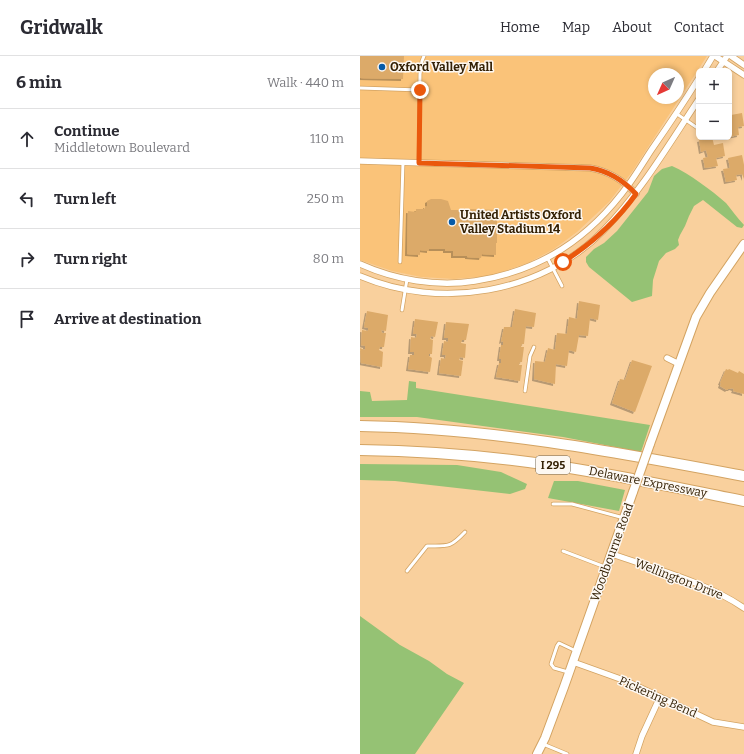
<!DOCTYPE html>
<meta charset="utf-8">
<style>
body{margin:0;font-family:Bitter,serif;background:#f2f2f3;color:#2b2b33}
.controls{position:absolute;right:12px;top:12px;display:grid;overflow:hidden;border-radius:6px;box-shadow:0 2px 6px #0003}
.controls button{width:36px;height:36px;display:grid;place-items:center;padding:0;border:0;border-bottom:1px solid #e1e1e2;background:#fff;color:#2b2b33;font:20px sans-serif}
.compass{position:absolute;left:288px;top:12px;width:36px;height:36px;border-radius:50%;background:#fff;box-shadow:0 2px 6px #0003;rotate:225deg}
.stop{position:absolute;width:12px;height:12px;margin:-9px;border:3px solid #ea580c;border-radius:50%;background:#fff}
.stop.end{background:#ea580c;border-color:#fff;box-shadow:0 1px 4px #0008}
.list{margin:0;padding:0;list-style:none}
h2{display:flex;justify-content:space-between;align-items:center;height:52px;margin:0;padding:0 16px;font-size:17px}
h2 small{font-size:13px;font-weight:400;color:#7c7c81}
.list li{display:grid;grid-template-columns:26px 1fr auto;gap:12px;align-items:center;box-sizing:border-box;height:60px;padding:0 16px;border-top:1px solid #e1e1e2}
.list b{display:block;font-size:15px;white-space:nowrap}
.list p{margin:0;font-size:13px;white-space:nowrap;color:#7c7c81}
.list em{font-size:13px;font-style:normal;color:#7c7c81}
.icon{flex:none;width:22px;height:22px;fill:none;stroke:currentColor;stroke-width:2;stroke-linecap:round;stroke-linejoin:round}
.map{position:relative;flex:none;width:384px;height:698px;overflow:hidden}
header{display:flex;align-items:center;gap:24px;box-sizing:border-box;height:56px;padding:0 20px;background:#fff;border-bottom:1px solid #e1e1e2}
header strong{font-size:19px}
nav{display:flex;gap:22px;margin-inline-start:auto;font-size:14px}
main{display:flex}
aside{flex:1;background:#fff}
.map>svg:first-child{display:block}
.built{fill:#fac379;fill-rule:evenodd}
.green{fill:#95c274}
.building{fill:#dcaa69;filter:url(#shadow)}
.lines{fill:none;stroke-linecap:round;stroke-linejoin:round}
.lane-casing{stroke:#d3a362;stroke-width:4.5}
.street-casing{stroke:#d3a362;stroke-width:7}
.secondary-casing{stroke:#d3a362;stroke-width:10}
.highway-casing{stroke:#d3a362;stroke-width:12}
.lane{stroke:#fff;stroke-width:3}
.street{stroke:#fff;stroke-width:5.5}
.secondary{stroke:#fff;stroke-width:8}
.highway{stroke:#fff;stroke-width:10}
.secondary-bridge-casing{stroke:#d3a362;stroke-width:10;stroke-linecap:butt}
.secondary-bridge{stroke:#fff;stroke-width:8}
.route{stroke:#ea580c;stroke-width:5}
.poi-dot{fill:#055ba9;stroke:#fdf8f2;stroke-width:1.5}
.labels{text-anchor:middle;stroke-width:3;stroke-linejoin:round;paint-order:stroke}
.shield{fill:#fdf8f2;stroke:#70624c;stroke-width:1}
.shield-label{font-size:11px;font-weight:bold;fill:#342105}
.poi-label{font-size:12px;font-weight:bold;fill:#342105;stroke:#fdf8f2;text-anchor:start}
.street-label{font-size:12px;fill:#342105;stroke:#fdf8f2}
</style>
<header>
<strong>Gridwalk</strong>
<nav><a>Home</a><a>Map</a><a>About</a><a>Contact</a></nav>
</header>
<main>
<aside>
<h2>6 min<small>Walk · 440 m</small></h2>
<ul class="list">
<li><svg class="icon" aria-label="ahead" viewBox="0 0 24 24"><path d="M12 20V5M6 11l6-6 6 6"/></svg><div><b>Continue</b><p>Middletown Boulevard</p></div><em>110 m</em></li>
<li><svg class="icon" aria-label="left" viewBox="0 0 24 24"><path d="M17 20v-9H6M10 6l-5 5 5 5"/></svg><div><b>Turn left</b></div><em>250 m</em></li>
<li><svg class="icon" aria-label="right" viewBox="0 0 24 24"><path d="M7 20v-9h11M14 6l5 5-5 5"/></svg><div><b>Turn right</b></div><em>80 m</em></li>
<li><svg class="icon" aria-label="arrive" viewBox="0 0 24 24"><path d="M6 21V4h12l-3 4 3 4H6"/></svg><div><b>Arrive at destination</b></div></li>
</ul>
</aside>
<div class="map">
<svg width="384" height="698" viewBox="0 0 384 698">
<defs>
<filter id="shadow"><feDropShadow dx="-2" dy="2" stdDeviation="0" flood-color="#0004"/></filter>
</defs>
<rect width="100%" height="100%" fill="#f9d09d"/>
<path class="built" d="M 0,0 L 347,0 L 272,116 L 249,146 L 217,176 L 194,193 L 168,207 L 130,220 L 94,223 L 61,221 L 32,215 L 0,204 ZM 294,18 L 318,18 L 318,42 L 294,42 Z"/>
<g class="green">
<path d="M 312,110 C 330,118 351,134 366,147 C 372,154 377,162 384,169 L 382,172 L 377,171 L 343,144 L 334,150 L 329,160 L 325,170 L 320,179 L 318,184 L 319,189 L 315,193 L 306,197 L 299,205 L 293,224 L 292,240 L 272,246 L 229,211 L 226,206 L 226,201 L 234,193 L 244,187 L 257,175 L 288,136 L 294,120 L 302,113 Z"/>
<polygon points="49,325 56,326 56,332 290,369 281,396 203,381 57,361 0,361 0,335 10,336 12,345 47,344"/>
<polygon points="0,408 97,409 141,416 167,428 165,433 150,438 35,425 0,424"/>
<polygon points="194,425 218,425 265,434 259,455 188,442"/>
<polygon points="0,560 40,589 69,605 87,618 104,627 55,698 0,698"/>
</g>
<g class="building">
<polygon points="0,0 44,0 43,23 0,22"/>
<polygon points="382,57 384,70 378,71 379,79 369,81 369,64 372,63 371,59"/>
<polygon points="352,81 354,89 363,87 365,100 356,102 358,110 345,112 343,102 348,101 346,94 341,96 339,84"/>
<polygon points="382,99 384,109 384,123 382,118 376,119 377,124 366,126 363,113 370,112 368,102"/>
<polygon points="71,143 81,143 88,145 91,154 101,154 100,157 108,157 109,153 137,154 137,187 136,187 136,199 122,198 121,202 107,201 107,200 93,200 93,195 85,195 85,193 69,193 69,195 60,194 60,199 47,198 48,155 56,156 56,153 65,153 65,150 67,151 67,145"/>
<polygon points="219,245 240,249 238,264 230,262 228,280 219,279 216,296 209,294 207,310 196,308 195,328 174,323 175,305 185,306 188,292 195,294 197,277 207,278 209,261 217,263"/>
<polygon points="155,253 176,257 174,271 166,270 164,288 162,288 161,291 164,291 162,306 160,306 159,309 162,309 160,325 136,321 139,307 141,307 141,303 139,303 141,289 143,289 143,285 141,286 144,271 152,271"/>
<polygon points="7,255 28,259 26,275 21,274 22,277 26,277 24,291 20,291 19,294 23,296 22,311 1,307 0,292 5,294 5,290 1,289 2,274 8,275 8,272 4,271"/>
<polygon points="55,263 78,266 75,281 71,280 70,283 73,284 72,298 69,298 69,300 72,302 70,316 48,313 50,299 54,299 54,296 50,296 51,281 56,282 57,278 53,278"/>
<polygon points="86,266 109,268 106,284 102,284 101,287 106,288 105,302 100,301 99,304 103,305 101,320 79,317 81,302 85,303 86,299 82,299 84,285 88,286 88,282 84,282"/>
<polygon points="272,304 292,310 275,356 252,347 260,323 265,324"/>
<polygon points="366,313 368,314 369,313 378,317 379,315 384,318 384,338 373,335 374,333 371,332 370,333 368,333 367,334 360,330 361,327 360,327"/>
</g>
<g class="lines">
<g class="lane-casing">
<g id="lane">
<polyline points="0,32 60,34"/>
<polyline points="317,58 339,73"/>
<polyline points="59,107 60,18 62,5 64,0"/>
<polyline points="188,203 202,230"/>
<polyline points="40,206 43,106"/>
<polyline points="42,254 47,223"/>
<polyline points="165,335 170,300 174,291"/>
<polyline points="193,448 212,448 264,462"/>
<polyline points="203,495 245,511"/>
<path d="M 47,515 L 67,490 C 88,490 90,492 105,476"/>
<polyline points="208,616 194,612 191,608 197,590 199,587 216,595"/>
<polyline points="183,688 207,698"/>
</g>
</g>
<g class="street-casing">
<g id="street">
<polyline points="355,0 384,19"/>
<polyline points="371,0 384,9"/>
<polyline points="344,15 353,0"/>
<polyline points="357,15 367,0"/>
<path d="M 0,105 L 230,112 C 249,115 263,124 276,138"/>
<path d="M 0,208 C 35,224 77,231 115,225 C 181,215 230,182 269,128 C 277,117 284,105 292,93 C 308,70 324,46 339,22"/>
<path d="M 0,220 C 80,254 181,238 243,175 C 281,136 309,88 339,43"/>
<polyline points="307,302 319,308"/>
<path d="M 252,498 C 295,513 346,526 384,552"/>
<polyline points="213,606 266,625 353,666 384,671"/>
<polyline points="276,698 282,680 300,641"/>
</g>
</g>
<g class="secondary-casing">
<g id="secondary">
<polyline points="290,388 336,261 350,237 384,188"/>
<polyline points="177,698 185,682 204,631 273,436"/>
</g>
</g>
<g class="highway-casing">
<g id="highway">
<path d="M 0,370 C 131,372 256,396 384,420"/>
<path d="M 0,394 C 66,395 131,400 196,410 C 259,419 322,433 384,445"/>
</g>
</g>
<use href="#lane" class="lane"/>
<use href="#street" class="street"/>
<use href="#secondary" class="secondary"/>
<use href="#highway" class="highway"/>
<g class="secondary-bridge-casing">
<polyline id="secondary-bridge" points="273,436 290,388"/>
</g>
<use href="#secondary-bridge" class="secondary-bridge"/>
</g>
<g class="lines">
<path class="route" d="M 60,34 L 59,107 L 230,112 C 249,115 263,124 276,138 C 256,166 231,188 203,206"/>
</g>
<g class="poi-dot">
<circle cx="22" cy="11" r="4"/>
<circle cx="92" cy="166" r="4"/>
</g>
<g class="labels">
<rect class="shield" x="176" y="400" width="34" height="18" rx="3"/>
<g class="shield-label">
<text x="193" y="413">I 295</text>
</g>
<g class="poi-label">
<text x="30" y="15">Oxford Valley Mall</text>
<text x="100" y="163">United Artists Oxford<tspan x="100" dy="14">Valley Stadium 14</tspan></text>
</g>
<g class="street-label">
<text transform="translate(288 426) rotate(11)" y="4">Delaware Expressway</text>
<text transform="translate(252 496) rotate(-70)" y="4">Woodbourne Road</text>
<text transform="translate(319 523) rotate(21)" y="4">Wellington Drive</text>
<text transform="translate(298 641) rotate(24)" y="4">Pickering Bend</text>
</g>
</g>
</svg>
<div class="controls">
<button>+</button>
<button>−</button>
</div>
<svg class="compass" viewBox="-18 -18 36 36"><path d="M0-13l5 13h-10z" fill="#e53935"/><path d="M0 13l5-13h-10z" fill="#7c7c81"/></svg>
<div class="stop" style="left:203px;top:206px"></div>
<div class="stop end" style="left:60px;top:34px"></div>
</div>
</main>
